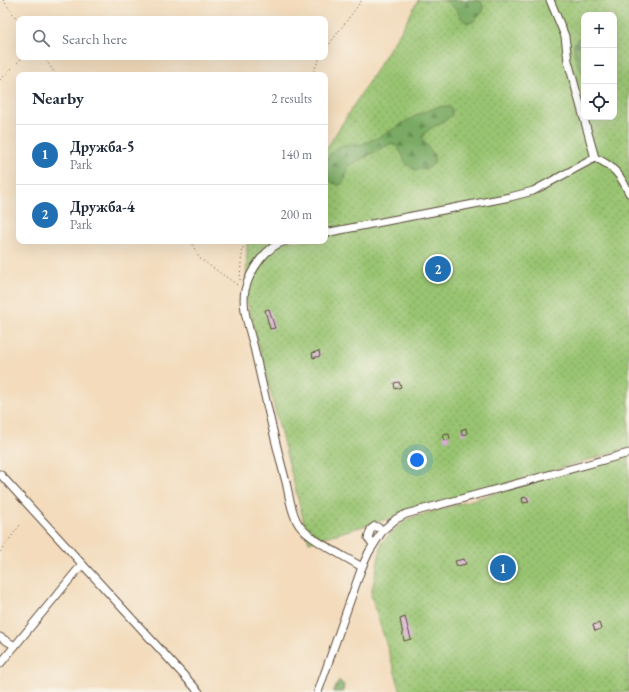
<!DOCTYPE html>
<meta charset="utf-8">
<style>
body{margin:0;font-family:"EB Garamond",serif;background:#f6f6f7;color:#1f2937}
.controls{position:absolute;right:12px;top:12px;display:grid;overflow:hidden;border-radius:8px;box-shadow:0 4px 16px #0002}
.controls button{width:36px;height:36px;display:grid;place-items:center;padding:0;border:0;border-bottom:1px solid #e0e1e3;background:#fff;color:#1f2937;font:20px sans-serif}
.you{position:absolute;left:417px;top:460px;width:14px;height:14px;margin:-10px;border:3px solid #fff;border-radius:50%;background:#1a73e8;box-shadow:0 0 0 6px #1a73e833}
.badge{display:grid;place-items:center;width:26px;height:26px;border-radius:50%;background:#1f6fb2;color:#fff;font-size:13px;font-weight:700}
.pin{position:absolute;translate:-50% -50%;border:2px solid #fff;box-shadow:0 1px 4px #0006}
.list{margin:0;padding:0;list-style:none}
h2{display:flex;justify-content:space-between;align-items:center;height:52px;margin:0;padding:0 16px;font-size:17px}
h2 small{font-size:13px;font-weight:400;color:#747a83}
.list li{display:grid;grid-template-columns:26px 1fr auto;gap:12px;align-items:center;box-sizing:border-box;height:60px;padding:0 16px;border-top:1px solid #e0e1e3}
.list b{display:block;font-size:15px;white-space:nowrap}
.list p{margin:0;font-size:13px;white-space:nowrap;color:#747a83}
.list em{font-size:13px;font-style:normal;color:#747a83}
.icon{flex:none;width:22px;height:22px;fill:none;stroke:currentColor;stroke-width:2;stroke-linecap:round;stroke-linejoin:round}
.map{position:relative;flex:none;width:629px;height:692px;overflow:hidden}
.search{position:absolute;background:#fff;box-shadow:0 4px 16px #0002;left:16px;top:16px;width:312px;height:44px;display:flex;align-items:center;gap:10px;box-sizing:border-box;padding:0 14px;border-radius:8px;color:#747a83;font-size:15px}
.panel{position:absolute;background:#fff;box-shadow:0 4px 16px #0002;left:16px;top:72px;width:312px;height:172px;border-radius:8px}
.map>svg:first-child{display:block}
.grass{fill:url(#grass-dots);stroke:#6a7748;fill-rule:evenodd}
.forest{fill:url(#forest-firs);stroke:#5a6a40}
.building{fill:url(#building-back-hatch)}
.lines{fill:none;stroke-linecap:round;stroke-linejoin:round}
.minor-casing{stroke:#574536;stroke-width:9}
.path{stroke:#574536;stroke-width:1;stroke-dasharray:1 3;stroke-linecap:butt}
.minor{stroke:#fff;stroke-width:7}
</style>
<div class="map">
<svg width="629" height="692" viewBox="0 0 629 692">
<defs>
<pattern id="grass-dots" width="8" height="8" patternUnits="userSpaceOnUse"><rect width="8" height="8" fill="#99c471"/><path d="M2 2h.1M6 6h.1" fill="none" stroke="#7e9f5c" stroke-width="1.8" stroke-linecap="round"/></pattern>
<pattern id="forest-firs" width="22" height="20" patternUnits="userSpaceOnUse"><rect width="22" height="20" fill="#7aaa63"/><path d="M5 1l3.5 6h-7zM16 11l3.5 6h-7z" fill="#658b51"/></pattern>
<pattern id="building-back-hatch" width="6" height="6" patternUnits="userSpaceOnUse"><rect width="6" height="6" fill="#dfaedd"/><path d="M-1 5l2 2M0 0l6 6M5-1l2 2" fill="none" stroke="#b68eb3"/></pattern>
</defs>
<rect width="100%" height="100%" fill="#f7f3e8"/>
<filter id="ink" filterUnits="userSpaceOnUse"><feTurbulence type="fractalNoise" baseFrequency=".025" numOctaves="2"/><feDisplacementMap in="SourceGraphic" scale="8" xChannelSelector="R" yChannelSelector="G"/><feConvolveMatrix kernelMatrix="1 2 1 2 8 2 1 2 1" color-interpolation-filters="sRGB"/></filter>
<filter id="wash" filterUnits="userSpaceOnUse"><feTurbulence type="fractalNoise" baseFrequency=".012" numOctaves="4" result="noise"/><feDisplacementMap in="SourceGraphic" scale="16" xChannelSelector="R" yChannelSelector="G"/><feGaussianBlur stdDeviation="0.9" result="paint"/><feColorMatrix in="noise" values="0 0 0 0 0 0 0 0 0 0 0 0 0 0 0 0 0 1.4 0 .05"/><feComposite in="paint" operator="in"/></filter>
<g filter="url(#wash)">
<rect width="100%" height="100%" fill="#f3dbbb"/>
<g class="grass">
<path d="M 418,0 L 629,0 L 629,448 L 309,542 L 246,297 L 247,241 L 325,241 L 325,151 L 405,24 ZM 584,15 L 614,15 L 614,117 L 584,117 Z"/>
<polygon points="629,454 629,692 401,692 371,595 382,542 407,519"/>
</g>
<g class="forest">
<polygon points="444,0 478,0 483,5 483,12 473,22 467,23 461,18 456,9"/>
<path d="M 579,38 L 584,39 L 584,74 C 576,65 574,54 574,43 Z"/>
<path d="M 446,106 L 452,109 L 452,115 C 443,124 429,126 422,137 C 426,148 443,157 429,168 L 415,170 C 412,168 409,166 407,164 C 401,157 401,144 390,144 L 350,165 C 346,171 346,181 341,185 L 332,183 L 325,175 C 325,163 326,157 336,149 C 348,140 354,148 365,143 C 392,134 416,109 446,106 Z"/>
<polygon points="339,680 344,685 343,692 333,692"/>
</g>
<g id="blocks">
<g class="building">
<polygon points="269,309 275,328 270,329 265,310"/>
<polygon points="319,351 320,356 313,358 312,353"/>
<polygon points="399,382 401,387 395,389 394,383"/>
<polygon points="466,428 467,434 462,435 461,430"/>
<polygon points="449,434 450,439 445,441 443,435"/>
<polygon points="527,497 529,502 523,503 522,498"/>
<polygon points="464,559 466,564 457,566 455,561"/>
<polygon points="405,617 411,639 404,641 400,619"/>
<polygon points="599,623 601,629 595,631 593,625"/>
</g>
</g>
</g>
<g filter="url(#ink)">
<use href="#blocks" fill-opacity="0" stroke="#574536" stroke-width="1"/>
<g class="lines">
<g class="minor-casing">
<g id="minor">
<polyline points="550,0 565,36 568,61 595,158"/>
<path d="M 325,233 L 510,197 L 533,191 L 595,158 C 613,165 621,176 629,193"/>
<path d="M 286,241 C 266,246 250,270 245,290 C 241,309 251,333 255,352 C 265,396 274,439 286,482 C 289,495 291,513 299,525 C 308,539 346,557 362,567"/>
<polyline points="0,474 199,692"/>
<polyline points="373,544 368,538 371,529 375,526 383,530"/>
<polyline points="0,637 15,646"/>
<polyline points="0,664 79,568 83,565"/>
<polyline points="318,692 362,567 369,552 383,530 396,519 406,514 629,453"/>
</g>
</g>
<g class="path">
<polyline points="3,0 19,22"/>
<polyline points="325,50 362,0"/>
<polyline points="44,57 56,75"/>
<polyline points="312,75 320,57"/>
<polyline points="0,80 23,57"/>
<polyline points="191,241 199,258 239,286"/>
<polyline points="240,280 241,262 244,241"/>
<polyline points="0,552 20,525"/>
</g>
<use href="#minor" class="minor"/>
</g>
</g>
</svg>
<div class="controls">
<button>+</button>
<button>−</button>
<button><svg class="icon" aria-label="locate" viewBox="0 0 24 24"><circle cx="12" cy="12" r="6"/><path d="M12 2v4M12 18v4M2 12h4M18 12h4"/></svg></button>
</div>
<div class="you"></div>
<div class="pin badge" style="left:503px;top:568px">1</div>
<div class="pin badge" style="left:438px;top:269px">2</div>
<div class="search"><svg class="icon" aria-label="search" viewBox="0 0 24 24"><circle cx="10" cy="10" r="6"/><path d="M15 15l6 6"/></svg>Search here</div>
<section class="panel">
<h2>Nearby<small>2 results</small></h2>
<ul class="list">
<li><span class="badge">1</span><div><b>Дружба-5</b><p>Park</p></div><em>140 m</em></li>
<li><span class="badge">2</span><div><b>Дружба-4</b><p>Park</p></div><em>200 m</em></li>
</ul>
</section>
</div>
